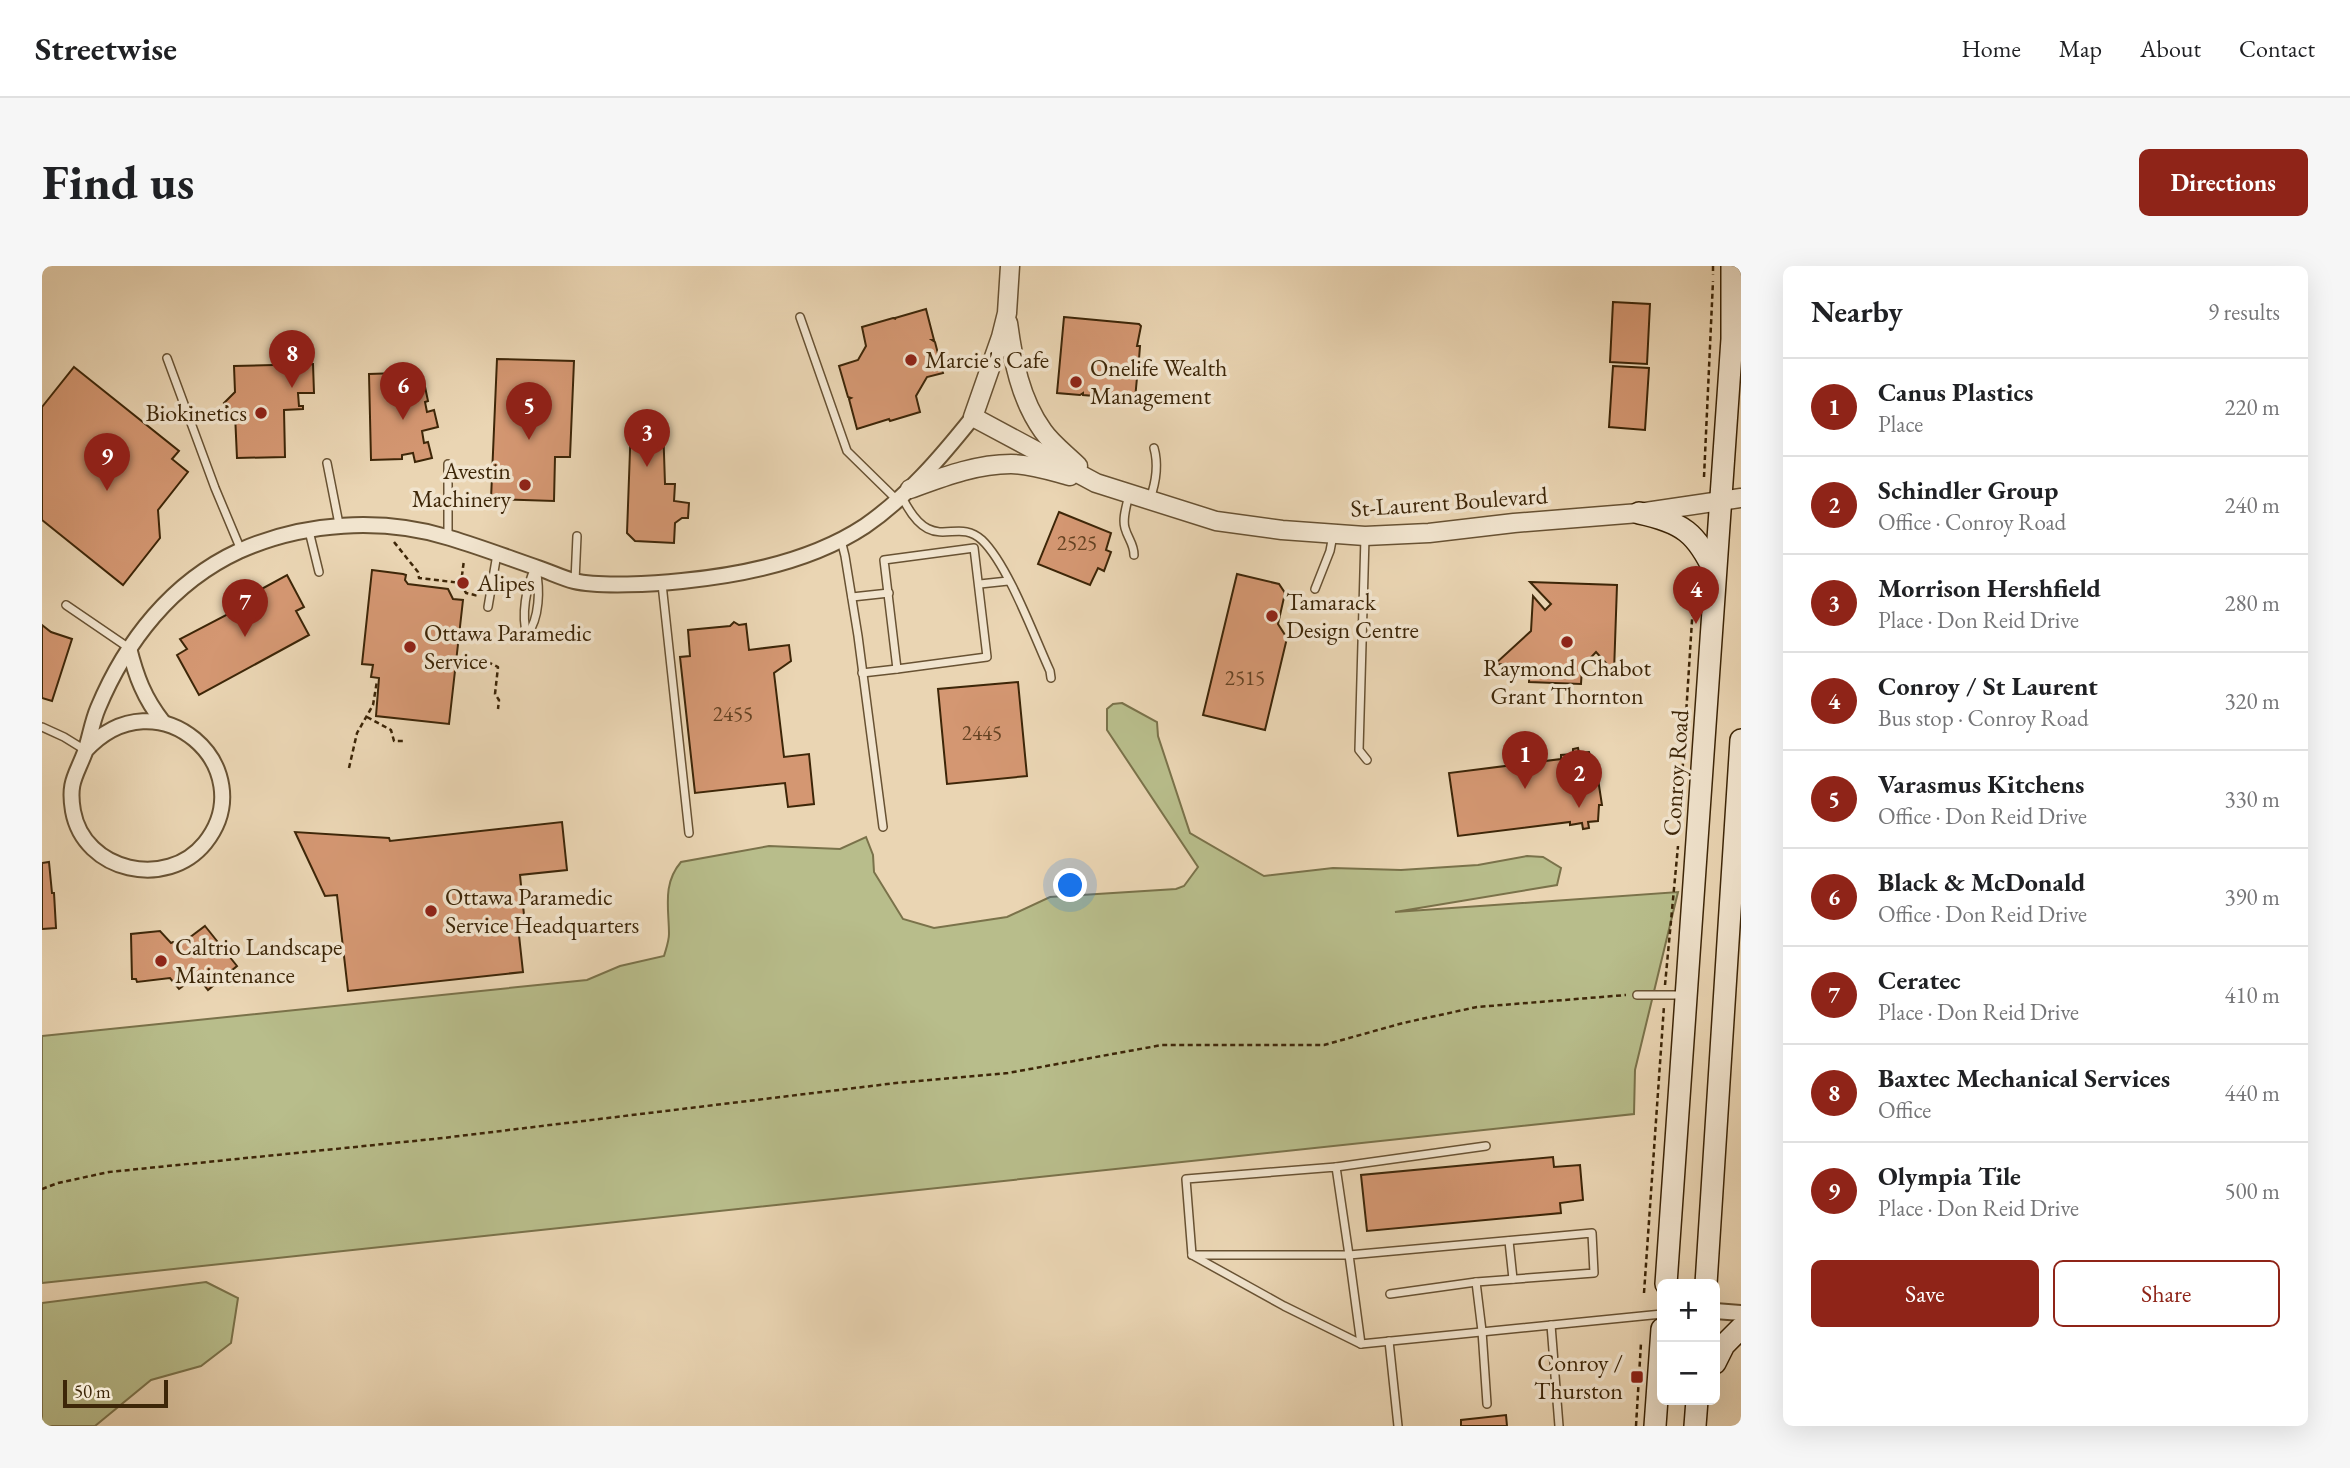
<!DOCTYPE html>
<meta charset="utf-8">
<style>
body{margin:0;font-family:"EB Garamond",serif;background:#f6f6f6;color:#202124}
.controls{position:absolute;right:21px;bottom:21px;display:grid;overflow:hidden;border-radius:10px;box-shadow:0 7px 28px #0002}
.controls button{width:63px;height:63px;display:grid;place-items:center;padding:0;border:0;border-bottom:2px solid #e0e0e0;background:#fff;color:#202124;font:35px sans-serif}
.scale{position:absolute;left:21px;bottom:18px;width:105px;box-sizing:border-box;padding-left:7px;border:4px solid #3d2608;border-top:0;font-size:19px;line-height:24px;white-space:nowrap;color:#3d2608;-webkit-text-stroke:5px #f1e4ce;paint-order:stroke}
.you{position:absolute;left:1029px;top:620px;width:24px;height:24px;margin:-18px;border:5px solid #fff;border-radius:50%;background:#1a73e8;box-shadow:0 0 0 10px #1a73e833}
.badge{display:grid;place-items:center;width:46px;height:46px;border-radius:50%;background:#8f2418;color:#fff;font-size:23px;font-weight:700}
.pin{position:absolute;translate:-50% -58px;filter:drop-shadow(0 2px 4px #0008)}
.pin::after{content:'';position:absolute;top:37px;width:24px;height:21px;background:inherit;clip-path:polygon(0 0,100% 0,50% 100%)}
.list{margin:0;padding:0;list-style:none}
h2{display:flex;justify-content:space-between;align-items:center;height:91px;margin:0;padding:0 28px;font-size:30px}
h2 small{font-size:23px;font-weight:400;color:#757577}
.list li{display:grid;grid-template-columns:46px 1fr auto;gap:21px;align-items:center;box-sizing:border-box;height:98px;padding:0 28px;border-top:2px solid #e0e0e0}
.list b{display:block;font-size:26px;white-space:nowrap}
.list p{margin:0;font-size:23px;white-space:nowrap;color:#757577}
.list em{font-size:23px;font-style:normal;color:#757577}
.actions{display:flex;gap:14px;padding:21px 28px}
.actions a{flex:1;padding:16px 0;border:2px solid #8f2418;border-radius:10px;text-align:center;font-size:24px;color:#8f2418}
.actions .main{background:#8f2418;color:#fff}
.map{position:relative;flex:none;width:1699px;height:1160px;overflow:hidden;border-radius:10px}
header{display:flex;align-items:center;gap:42px;box-sizing:border-box;height:98px;padding:0 35px;background:#fff;border-bottom:2px solid #e0e0e0}
header strong{font-size:33px}
nav{display:flex;gap:38px;margin-inline-start:auto;font-size:24px}
.intro{display:flex;align-items:center;justify-content:space-between;box-sizing:border-box;height:168px;padding:0 42px}
h1{margin:0;font-size:49px}
.button{padding:18px 32px;border-radius:10px;background:#8f2418;color:#fff;font-size:24px;font-weight:700}
main{display:flex;gap:42px;padding:0 42px}
aside{flex:1;background:#fff;border-radius:10px;box-shadow:0 7px 28px #0002}
.map>svg:first-child{display:block}
.green{fill:#b8bd8b;stroke:#7a724a;stroke-width:2}
.building{fill:#d49772;stroke:#3d2608;stroke-width:2}
.lines{fill:none;stroke-linecap:round;stroke-linejoin:round}
.service-casing{stroke:#685233;stroke-width:10}
.minor-casing{stroke:#685233;stroke-width:18}
.tertiary-casing{stroke:#685233;stroke-width:21}
.secondary-casing{stroke:#3d2608;stroke-width:24}
.path{stroke:#3d2608;stroke-width:2.5;stroke-dasharray:5 3.5;stroke-linecap:butt}
.service{stroke:#f1e4ce;stroke-width:7}
.minor{stroke:#f1e4ce;stroke-width:14}
.tertiary{stroke:#f1e4ce;stroke-width:18}
.secondary{stroke:#f1e4ce;stroke-width:21}
.poi-dot{fill:#8f2418;stroke:#f1e4ce;stroke-width:2.5}
.labels{text-anchor:middle;stroke-width:7;stroke-linejoin:round;paint-order:stroke}
.number-label{font-size:21px;fill:#634222}
.poi-label{font-size:24px;fill:#3d2608;stroke:#f1e4ce;text-anchor:start}
.street-label{font-size:24px;fill:#3d2608;stroke:#f1e4ce}
</style>
<header>
<strong>Streetwise</strong>
<nav><a>Home</a><a>Map</a><a>About</a><a>Contact</a></nav>
</header>
<div class="intro"><h1>Find us</h1><a class="button">Directions</a></div>
<main>
<div class="map">
<svg width="1699" height="1160" viewBox="0 0 1699 1160">
<rect width="100%" height="100%" fill="#ead5b3"/>
<filter id="stains"><feTurbulence type="fractalNoise" baseFrequency=".00286" numOctaves="4"/><feColorMatrix values="0 0 0 0 .2 0 0 0 0 .09 0 0 0 0 .02 0 0 0 .5 -.17"/></filter>
<radialGradient id="worn" r=".72"><stop offset=".6" stop-color="#630" stop-opacity="0"/><stop offset="1" stop-color="#630" stop-opacity=".3"/></radialGradient>
<g class="green">
<path d="M 1080,437 L 1115,456 L 1116,470 L 1148,567 L 1222,610 L 1291,602 L 1359,604 L 1436,599 L 1485,590 L 1501,591 L 1519,602 L 1515,619 L 1353,646 L 1636,626 L 1593,804 L 1592,848 L 0,1017 L 0,770 L 545,714 L 578,700 L 622,690 C 624,683 627,675 627,668 C 627,643 620,618 639,596 L 727,580 L 798,583 L 824,571 L 831,589 L 832,606 L 861,653 L 892,662 L 965,651 L 1008,631 L 1134,623 L 1142,620 L 1156,601 L 1065,464 L 1065,443 L 1071,438 Z"/>
<polygon points="164,1016 196,1032 189,1077 159,1100 109,1114 53,1160 0,1160 0,1037"/>
</g>
<g class="building">
<polygon points="1571,36 1608,38 1605,98 1568,96"/>
<polygon points="884,43 892,74 890,74 893,76 901,107 885,111 874,130 878,146 848,155 847,153 815,163 807,133 809,132 806,131 797,100 816,94 824,80 820,61 851,52 854,53 853,52"/>
<polygon points="1022,51 1097,58 1099,60 1095,80 1098,80 1097,93 1094,93 1093,101 1096,101 1093,133 1068,131 1068,129 1065,129 1064,131 1041,129 1041,127 1038,129 1015,127"/>
<polygon points="455,93 532,95 528,191 513,191 512,235 449,233"/>
<polygon points="271,98 272,127 256,127 257,140 261,140 261,143 242,144 243,191 195,192 193,148 182,137 193,126 192,100"/>
<polygon points="1571,100 1607,102 1603,164 1567,161"/>
<polygon points="32,101 137,185 130,193 146,206 116,244 118,272 81,319 0,254 0,141"/>
<polygon points="357,107 358,121 382,116 386,135 383,136 385,146 392,144 396,161 380,165 382,177 386,176 390,192 373,196 371,187 360,189 360,193 329,194 327,108"/>
<polygon points="589,157 621,158 623,218 633,218 632,235 647,237 646,252 640,252 633,257 632,277 593,275 585,267"/>
<polygon points="1017,246 1069,267 1064,284 1069,286 1062,305 1056,302 1048,319 996,298"/>
<polygon points="330,304 361,308 364,309 363,314 366,318 406,323 411,333 421,334 407,458 334,450 337,412 329,411 331,399 320,398"/>
<polygon points="1195,308 1237,318 1243,327 1236,358 1245,372 1223,464 1161,449"/>
<polygon points="245,309 262,341 254,345 267,369 157,429 135,389 145,383 138,373 209,336 211,339 218,335 214,326"/>
<polygon points="1488,316 1575,319 1572,406 1554,386 1540,401 1539,418 1487,416 1488,399 1453,398 1489,365 1491,330 1503,344 1509,338"/>
<polygon points="692,356 697,359 704,358 707,384 747,379 749,395 732,407 742,491 767,488 772,538 746,541 743,517 653,527 638,391 648,390 646,364 688,360"/>
<polygon points="0,359 9,366 30,373 10,435 0,432"/>
<polygon points="976,416 985,510 905,518 896,423"/>
<polygon points="1536,482 1537,487 1547,486 1552,501 1554,500 1560,539 1557,539 1556,555 1546,556 1547,562 1541,563 1540,557 1528,559 1528,556 1416,570 1407,507 1519,493 1519,489 1531,488 1531,483"/>
<polygon points="520,556 525,604 478,609 483,659 476,660 481,706 306,725 295,629 283,630 253,566 347,572 348,575"/>
<polygon points="7,596 10,627 12,627 14,662 0,663 0,597"/>
<polygon points="163,660 195,700 166,724 155,710 137,723 128,712 95,716 94,713 90,713 89,668 118,665 129,677 131,676 139,678"/>
<polygon points="1511,891 1512,901 1538,899 1541,934 1518,937 1519,947 1325,965 1319,909"/>
<polygon points="1464,1149 1465,1160 1419,1160 1419,1154"/>
</g>
<g class="lines">
<g class="service-casing">
<g id="service">
<polyline points="758,51 805,185 855,234"/>
<polyline points="125,92 173,222 199,284"/>
<polyline points="285,197 297,258"/>
<path d="M 1087,228 C 1085,239 1080,252 1083,262 C 1086,273 1092,278 1092,289"/>
<path d="M 860,231 C 890,292 913,249 940,274 C 966,299 992,370 1008,405 L 1009,412"/>
<path d="M 1108,233 C 1114,216 1117,200 1112,182"/>
<polyline points="267,265 277,306"/>
<polyline points="406,271 406,198"/>
<polyline points="1323,271 1317,484 1325,494"/>
<polyline points="799,274 803,290 816,370 841,561"/>
<polygon points="932,282 945,391 855,403 842,294"/>
<polyline points="533,315 535,270"/>
<polyline points="620,318 647,567"/>
<polyline points="938,318 966,315"/>
<polyline points="1273,323 1288,285 1291,269"/>
<polyline points="810,331 847,327"/>
<polyline points="24,339 87,382"/>
<polyline points="446,341 455,288"/>
<path d="M 485,369 C 498,352 498,323 494,303"/>
<path d="M 485,369 C 479,349 484,321 493,302"/>
<polyline points="820,407 855,403"/>
<polyline points="0,461 22,471 43,484"/>
<polyline points="1595,729 1640,729"/>
<polygon points="1294,901 1307,989 1150,989 1144,913"/>
<polyline points="1294,901 1444,880"/>
<polyline points="1467,975 1471,1013"/>
<polyline points="1150,989 1242,1040 1319,1078 1620,1048"/>
<polyline points="1348,1028 1434,1016"/>
<polyline points="1509,1059 1517,1160"/>
<polyline points="1347,1075 1356,1160"/>
<polyline points="1319,1078 1307,989 1550,967 1552,1007 1434,1016 1440,1065 1445,1138"/>
</g>
</g>
<g class="minor-casing">
<g id="minor">
<path d="M 87,382 C 94,410 102,432 121,456"/>
<path d="M 43,485 C 116,405 222,503 163,577 C 125,624 42,606 31,545 C 26,516 34,510 43,486 C 48,471 50,456 56,442 C 84,375 130,316 197,285 C 262,256 340,251 408,272 C 438,281 467,292 496,302 C 508,306 520,312 532,315 C 557,321 613,318 640,315 C 702,309 770,295 823,260 C 865,231 899,191 931,151"/>
<polyline points="1673,1045 1699,1047"/>
</g>
</g>
<g class="tertiary-casing">
<g id="tertiary">
<polyline points="968,0 965,47 959,71 931,151 1054,217 1174,255 1240,264 1323,270 1387,267 1472,257 1597,247 1699,232"/>
<path d="M 966,57 C 971,94 978,133 1001,165 C 1010,178 1025,189 1036,200"/>
<path d="M 868,223 C 901,211 934,198 969,198 C 988,198 1009,205 1028,210"/>
</g>
</g>
<g class="secondary-casing">
<g id="secondary">
<path d="M 1597,247 C 1640,256 1655,267 1673,307"/>
<polyline points="1624,1018 1690,73 1690,0"/>
<polyline points="1664,1018 1699,474"/>
<polyline points="1673,1097 1682,1079 1699,1062"/>
<polyline points="1613,1160 1620,1063"/>
<polyline points="1653,1160 1655,1134"/>
</g>
</g>
<g class="path">
<polyline points="1671,0 1671,9"/>
<polyline points="1662,211 1671,15"/>
<polyline points="352,276 376,306 377,312 419,317 422,294"/>
<polyline points="419,317 424,327 437,330"/>
<polyline points="438,392 456,401 453,428 457,434 456,443"/>
<polyline points="325,451 349,464 352,475 361,475"/>
<polyline points="307,502 315,467 331,439 335,415"/>
<polyline points="1639,528 1653,307"/>
<polyline points="1623,719 1636,580"/>
<polyline points="0,923 16,917 67,906 401,872 854,817 966,807 1120,779 1282,779 1361,757 1435,741 1584,729"/>
<polyline points="1602,1027 1622,740"/>
<polyline points="1594,1160 1599,1077"/>
</g>
<use href="#service" class="service"/>
<use href="#minor" class="minor"/>
<use href="#tertiary" class="tertiary"/>
<use href="#secondary" class="secondary"/>
</g>
<g class="poi-dot">
<circle cx="869" cy="94" r="7"/>
<circle cx="1034" cy="116" r="7"/>
<circle cx="219" cy="147" r="7"/>
<circle cx="483" cy="219" r="7"/>
<circle cx="421" cy="317" r="7"/>
<circle cx="1230" cy="350" r="7"/>
<circle cx="1525" cy="376" r="7"/>
<circle cx="368" cy="381" r="7"/>
<circle cx="389" cy="645" r="7"/>
<circle cx="119" cy="695" r="7"/>
<rect x="1588" y="1104" width="14" height="14" rx="3.5"/>
</g>
<g class="labels">
<g class="number-label">
<text x="1035" y="284">2525</text>
<text x="1203" y="419">2515</text>
<text x="691" y="455">2455</text>
<text x="940" y="474">2445</text>
</g>
<g class="poi-label">
<text x="883" y="102">Marcie's Cafe</text>
<text x="1048" y="110">Onelife Wealth<tspan x="1048" dy="28">Management</tspan></text>
<text x="205" y="155" text-anchor="end">Biokinetics</text>
<text x="469" y="213" text-anchor="end">Avestin<tspan x="469" dy="28">Machinery</tspan></text>
<text x="435" y="325">Alipes</text>
<text x="1244" y="344">Tamarack<tspan x="1244" dy="28">Design Centre</tspan></text>
<text x="382" y="375">Ottawa Paramedic<tspan x="382" dy="28">Service</tspan></text>
<text x="1525" y="410" text-anchor="middle">Raymond Chabot<tspan x="1525" dy="28">Grant Thornton</tspan></text>
<text x="403" y="639">Ottawa Paramedic<tspan x="403" dy="28">Service Headquarters</tspan></text>
<text x="133" y="689">Caltrio Landscape<tspan x="133" dy="28">Maintenance</tspan></text>
<text x="1581" y="1105" text-anchor="end">Conroy /<tspan x="1581" dy="28">Thurston</tspan></text>
</g>
<g class="street-label">
<text transform="translate(1407 236) rotate(-4)" y="8">St-Laurent Boulevard</text>
<text transform="translate(1634 507) rotate(-86)" y="8">Conroy Road</text>
</g>
</g>
<rect width="100%" height="100%" filter="url(#stains)"/>
<rect width="100%" height="100%" fill="url(#worn)"/>
</svg>
<div class="controls">
<button>+</button>
<button>−</button>
</div>
<div class="scale">50 m</div>
<div class="you"></div>
<div class="pin badge" style="left:1483px;top:523px">1</div>
<div class="pin badge" style="left:1537px;top:542px">2</div>
<div class="pin badge" style="left:605px;top:201px">3</div>
<div class="pin badge" style="left:1654px;top:358px">4</div>
<div class="pin badge" style="left:487px;top:174px">5</div>
<div class="pin badge" style="left:361px;top:154px">6</div>
<div class="pin badge" style="left:203px;top:371px">7</div>
<div class="pin badge" style="left:250px;top:122px">8</div>
<div class="pin badge" style="left:65px;top:225px">9</div>
</div>
<aside>
<h2>Nearby<small>9 results</small></h2>
<ul class="list">
<li><span class="badge">1</span><div><b>Canus Plastics</b><p>Place</p></div><em>220 m</em></li>
<li><span class="badge">2</span><div><b>Schindler Group</b><p>Office · Conroy Road</p></div><em>240 m</em></li>
<li><span class="badge">3</span><div><b>Morrison Hershfield</b><p>Place · Don Reid Drive</p></div><em>280 m</em></li>
<li><span class="badge">4</span><div><b>Conroy / St Laurent</b><p>Bus stop · Conroy Road</p></div><em>320 m</em></li>
<li><span class="badge">5</span><div><b>Varasmus Kitchens</b><p>Office · Don Reid Drive</p></div><em>330 m</em></li>
<li><span class="badge">6</span><div><b>Black &amp; McDonald</b><p>Office · Don Reid Drive</p></div><em>390 m</em></li>
<li><span class="badge">7</span><div><b>Ceratec</b><p>Place · Don Reid Drive</p></div><em>410 m</em></li>
<li><span class="badge">8</span><div><b>Baxtec Mechanical Services</b><p>Office</p></div><em>440 m</em></li>
<li><span class="badge">9</span><div><b>Olympia Tile</b><p>Place · Don Reid Drive</p></div><em>500 m</em></li>
</ul>
<div class="actions"><a class="main">Save</a><a>Share</a></div>
</aside>
</main>
